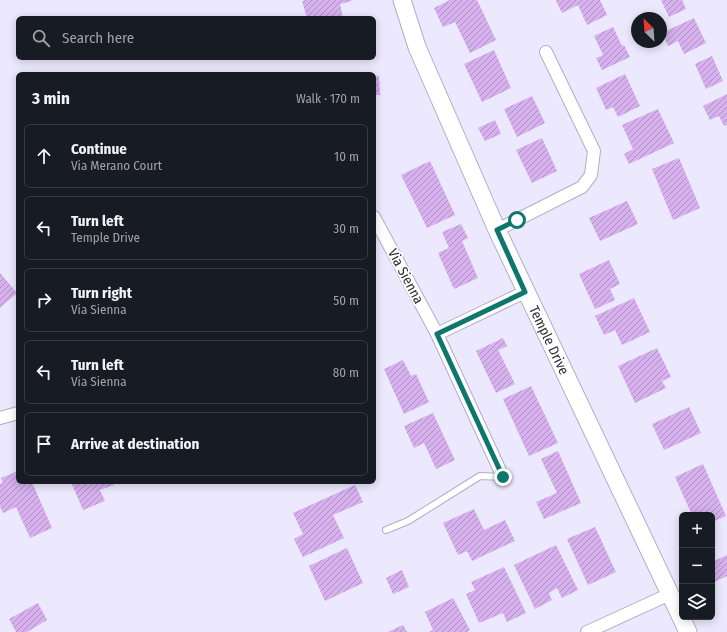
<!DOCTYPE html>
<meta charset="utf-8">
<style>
body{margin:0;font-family:"Fira Sans Condensed",sans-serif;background:#20242c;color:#f1f3f6}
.controls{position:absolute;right:12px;bottom:12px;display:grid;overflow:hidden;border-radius:6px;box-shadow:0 2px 10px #0003}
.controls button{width:36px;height:36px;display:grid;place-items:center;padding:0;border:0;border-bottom:1px solid #363941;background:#171b24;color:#f1f3f6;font:20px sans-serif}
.compass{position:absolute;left:631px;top:12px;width:36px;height:36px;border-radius:50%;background:#171b24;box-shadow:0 2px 10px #0003;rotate:335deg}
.stop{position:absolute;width:12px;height:12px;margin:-9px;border:3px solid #0f766e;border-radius:50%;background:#fff}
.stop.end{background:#0f766e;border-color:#fff;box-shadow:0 1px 4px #0008}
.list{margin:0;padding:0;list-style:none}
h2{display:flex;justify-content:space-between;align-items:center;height:52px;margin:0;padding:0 16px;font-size:17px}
h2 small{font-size:13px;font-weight:400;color:#9ea1a6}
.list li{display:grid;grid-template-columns:26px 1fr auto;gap:12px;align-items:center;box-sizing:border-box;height:64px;margin:0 8px 8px;padding:0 8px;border:1px solid #363941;border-radius:6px}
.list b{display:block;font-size:15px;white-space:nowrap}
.list p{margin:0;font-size:13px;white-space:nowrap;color:#9ea1a6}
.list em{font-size:13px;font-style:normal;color:#9ea1a6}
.icon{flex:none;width:22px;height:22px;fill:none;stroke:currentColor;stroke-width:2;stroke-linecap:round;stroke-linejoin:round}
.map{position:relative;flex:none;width:727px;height:632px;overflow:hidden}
.search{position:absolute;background:#171b24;box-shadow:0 2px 10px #0003;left:16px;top:16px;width:360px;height:44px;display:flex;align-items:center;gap:10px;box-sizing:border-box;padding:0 14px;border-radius:6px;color:#9ea1a6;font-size:15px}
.panel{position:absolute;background:#171b24;box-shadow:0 2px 10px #0003;left:16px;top:72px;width:360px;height:412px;border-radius:6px}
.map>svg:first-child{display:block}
.building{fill:url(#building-hatch)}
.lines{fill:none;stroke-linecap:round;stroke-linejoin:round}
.lane-casing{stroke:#b2adc6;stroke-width:8}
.street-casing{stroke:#b2adc6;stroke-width:14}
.secondary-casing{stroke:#b2adc6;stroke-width:19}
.lane{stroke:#fff;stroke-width:6}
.street{stroke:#fff;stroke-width:12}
.secondary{stroke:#fff;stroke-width:17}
.route{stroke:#0f766e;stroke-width:5}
.labels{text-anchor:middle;stroke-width:3.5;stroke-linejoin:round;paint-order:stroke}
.street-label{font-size:14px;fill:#2f2d37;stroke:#fff}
</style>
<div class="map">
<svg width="727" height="632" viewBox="0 0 727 632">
<defs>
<pattern id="building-hatch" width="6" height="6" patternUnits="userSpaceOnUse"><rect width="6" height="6" fill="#d6b1ed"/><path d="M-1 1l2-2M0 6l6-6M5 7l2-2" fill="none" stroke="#ae90c1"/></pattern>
</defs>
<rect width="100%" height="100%" fill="#ece8fd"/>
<g class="building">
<polygon points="306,0 351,0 352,1 340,4 343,18 307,18 302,1"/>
<polygon points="450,0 477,0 496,40 470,53 455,22 443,27 434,8"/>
<polygon points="557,0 600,0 607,15 587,25 578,5 562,13 556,1"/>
<polygon points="661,0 682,0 686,9 669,17"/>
<polygon points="694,18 706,43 684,54 678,41 668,46 662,33"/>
<polygon points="613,27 622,46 624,45 630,57 602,70 596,58 603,55 594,36"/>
<polygon points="494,50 511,88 482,102 464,64"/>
<polygon points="712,56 723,81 706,89 695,64"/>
<polygon points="625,74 640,106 618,117 613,107 606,110 596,88"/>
<polygon points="379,76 380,95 374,95 374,77"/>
<polygon points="727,94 727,125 724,126 719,116 710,120 703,106"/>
<polygon points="532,96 545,123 517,137 504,109"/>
<polygon points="658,109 674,143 629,164 624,154 633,149 622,125"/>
<polygon points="495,120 501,134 485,141 478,128"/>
<polygon points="542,138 557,171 532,183 516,150"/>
<polygon points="679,158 700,208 673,220 652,169"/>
<polygon points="430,161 455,215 427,228 401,175"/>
<polygon points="627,201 638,224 600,241 589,218"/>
<polygon points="461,224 468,238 462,241 478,278 454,289 438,253 449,248 442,232"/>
<polygon points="609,260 620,284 610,289 615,300 595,309 579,274"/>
<polygon points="0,273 17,293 0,308"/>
<polygon points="634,298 650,332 622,345 615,330 604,335 595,316"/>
<polygon points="503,338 507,346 498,350 515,384 496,393 476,351"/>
<polygon points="657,348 671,377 662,381 666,388 635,403 618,366"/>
<polygon points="403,360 411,376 416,374 429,402 404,414 384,369"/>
<polygon points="531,386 558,443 529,456 503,399"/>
<polygon points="689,407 701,433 664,450 652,424"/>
<polygon points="433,413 455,460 436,469 424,443 414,448 404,426"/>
<polygon points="558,451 581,503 544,519 536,502 557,493 541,459"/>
<polygon points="703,464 726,516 712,522 712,515 692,515 675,477"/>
<polygon points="18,471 18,482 32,482 52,528 30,538 16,507 3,513 0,506 0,484 3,483 1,478"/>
<polygon points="71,482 113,482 114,485 100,490 105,501 83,510"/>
<polygon points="355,485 363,502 333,515 344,538 303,557 294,539 303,534 293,513"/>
<polygon points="474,509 484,530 505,520 515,541 472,561 467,551 458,555 443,523"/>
<polygon points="595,527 616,572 588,585 567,539"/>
<polygon points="556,545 578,590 562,598 557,588 549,593 552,600 535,609 514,565"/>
<polygon points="347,548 363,583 325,601 309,566"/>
<polygon points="727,555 727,576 712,583 712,562"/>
<polygon points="504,567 526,613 507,622 503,613 479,623 466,594 475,590 471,582"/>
<polygon points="402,570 409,587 393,594 386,578"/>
<polygon points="453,598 470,630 467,632 429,632 433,630 425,612"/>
<polygon points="38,603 47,620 27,632 16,632 9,619"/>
<polygon points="403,625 407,632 388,632"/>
</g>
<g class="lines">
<g class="lane-casing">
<polyline id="lane" points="386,530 408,521 480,476 503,477"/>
</g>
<g class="street-casing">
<g id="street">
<polyline points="374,217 437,334 503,477"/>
<polyline points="497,230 582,187 591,175 594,151 546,52"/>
<polyline points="437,334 525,292"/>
<polyline points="0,418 18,413"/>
<polyline points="587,632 670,594"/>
</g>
</g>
<g class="secondary-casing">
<g id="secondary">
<path id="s1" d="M 402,0 L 417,47 L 497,230 L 688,632"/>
</g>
</g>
<use href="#lane" class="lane"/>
<use href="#street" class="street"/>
<use href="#secondary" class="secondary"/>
</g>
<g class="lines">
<polyline class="route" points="503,477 437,334 525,292 497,230 517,220"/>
</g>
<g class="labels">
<g class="street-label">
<text transform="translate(406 276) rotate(62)" y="5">Via Sienna</text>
<text dy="5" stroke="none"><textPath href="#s1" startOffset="371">Temple Drive</textPath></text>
</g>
</g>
</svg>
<div class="controls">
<button>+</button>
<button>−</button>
<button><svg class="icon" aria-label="layers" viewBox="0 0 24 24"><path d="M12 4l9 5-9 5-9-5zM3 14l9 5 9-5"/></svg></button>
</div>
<svg class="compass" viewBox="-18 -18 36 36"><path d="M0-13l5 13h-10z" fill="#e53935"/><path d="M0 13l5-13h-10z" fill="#9ea1a6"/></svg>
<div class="stop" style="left:517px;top:220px"></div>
<div class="stop end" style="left:503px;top:477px"></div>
<div class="search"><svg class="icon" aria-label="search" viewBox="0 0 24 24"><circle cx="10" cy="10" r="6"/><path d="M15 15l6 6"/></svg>Search here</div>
<section class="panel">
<h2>3 min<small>Walk · 170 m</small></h2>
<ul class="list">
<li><svg class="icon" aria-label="ahead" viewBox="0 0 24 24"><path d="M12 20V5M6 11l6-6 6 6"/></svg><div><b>Continue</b><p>Via Merano Court</p></div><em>10 m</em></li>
<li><svg class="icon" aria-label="left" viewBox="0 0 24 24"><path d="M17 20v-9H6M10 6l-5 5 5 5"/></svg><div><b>Turn left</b><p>Temple Drive</p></div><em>30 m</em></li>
<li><svg class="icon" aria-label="right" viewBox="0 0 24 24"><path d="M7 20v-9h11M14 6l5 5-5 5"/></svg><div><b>Turn right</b><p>Via Sienna</p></div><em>50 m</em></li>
<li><svg class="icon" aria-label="left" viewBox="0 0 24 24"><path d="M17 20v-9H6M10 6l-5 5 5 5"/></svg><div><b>Turn left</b><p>Via Sienna</p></div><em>80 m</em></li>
<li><svg class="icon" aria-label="arrive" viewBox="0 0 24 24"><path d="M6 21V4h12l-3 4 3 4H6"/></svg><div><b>Arrive at destination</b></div></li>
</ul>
</section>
</div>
